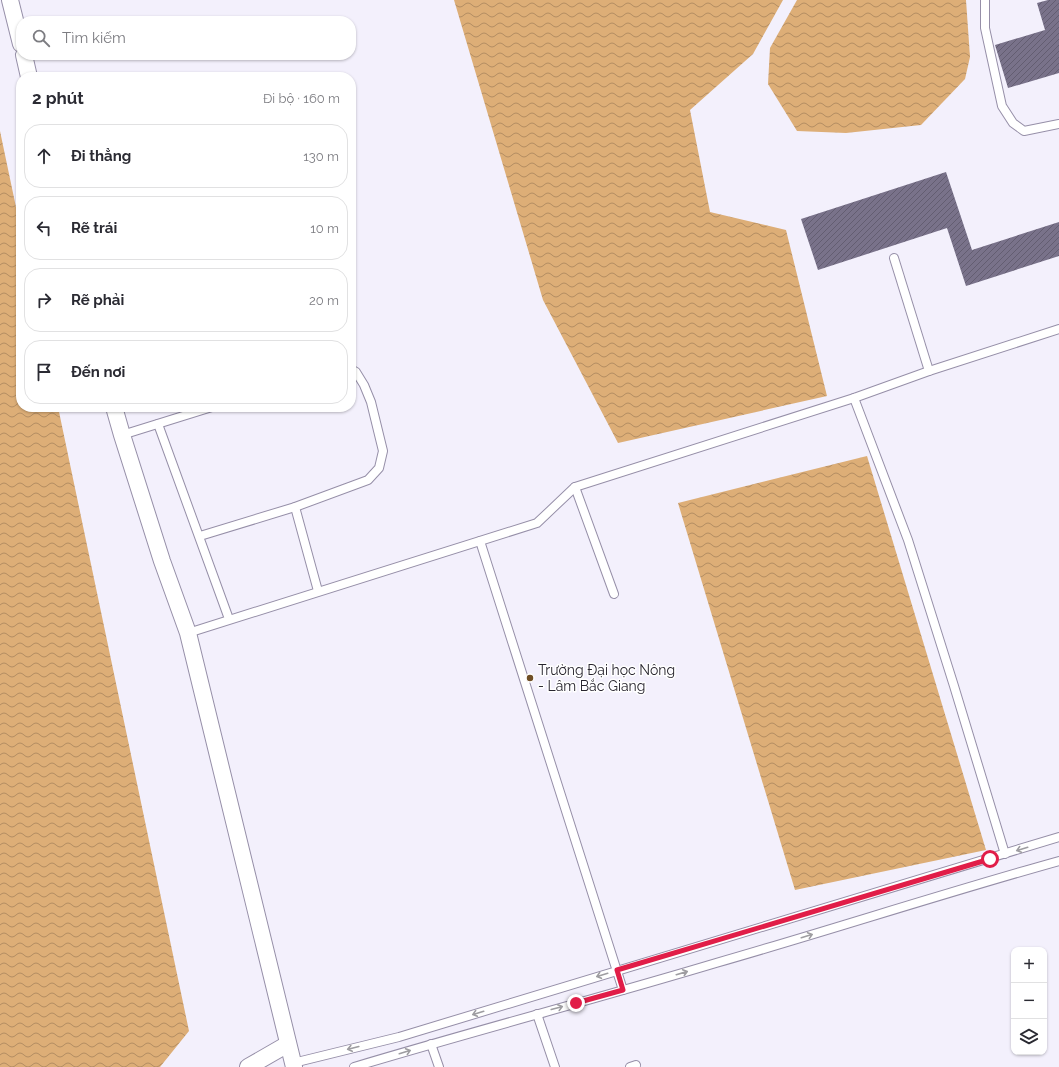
<!DOCTYPE html>
<html lang="vi">
<meta charset="utf-8">
<style>
body{margin:0;font-family:Raleway,sans-serif;background:#f7f7f7;color:#2b2b33}
.controls{position:absolute;right:12px;bottom:12px;display:grid;overflow:hidden;border-radius:8px;box-shadow:0 1px 3px #0004}
.controls button{width:36px;height:36px;display:grid;place-items:center;padding:0;border:0;border-bottom:1px solid #e1e1e2;background:#fff;color:#2b2b33;font:20px sans-serif}
.stop{position:absolute;width:12px;height:12px;margin:-9px;border:3px solid #e11d48;border-radius:50%;background:#fff}
.stop.end{background:#e11d48;border-color:#fff;box-shadow:0 1px 4px #0008}
.list{margin:0;padding:0;list-style:none}
h2{display:flex;justify-content:space-between;align-items:center;height:52px;margin:0;padding:0 16px;font-size:17px}
h2 small{font-size:13px;font-weight:400;color:#7c7c81}
.list li{display:grid;grid-template-columns:26px 1fr auto;gap:12px;align-items:center;box-sizing:border-box;height:64px;margin:0 8px 8px;padding:0 8px;border:1px solid #e1e1e2;border-radius:16px}
.list b{display:block;font-size:15px;white-space:nowrap}
.list em{font-size:13px;font-style:normal;color:#7c7c81}
.icon{flex:none;width:22px;height:22px;fill:none;stroke:currentColor;stroke-width:2;stroke-linecap:round;stroke-linejoin:round}
.map{position:relative;flex:none;width:1059px;height:1067px;overflow:hidden}
.search{position:absolute;background:#fff;box-shadow:0 1px 3px #0004;left:16px;top:16px;width:340px;height:44px;display:flex;align-items:center;gap:10px;box-sizing:border-box;padding:0 14px;border-radius:16px;color:#7c7c81;font-size:15px}
.panel{position:absolute;background:#fff;box-shadow:0 1px 3px #0004;left:16px;top:72px;width:340px;height:340px;border-radius:16px}
.map>svg:first-child{display:block}
.water{fill:url(#water-waves)}
.building{fill:url(#building-hatch)}
.lines{fill:none;stroke-linecap:round;stroke-linejoin:round}
.lane-casing{stroke:#968fa8;stroke-width:10}
.street-casing{stroke:#968fa8;stroke-width:18}
.lane{stroke:#fff;stroke-width:8}
.street{stroke:#fff;stroke-width:16}
.oneway{stroke:#9e9da1}
.route{stroke:#e11d48;stroke-width:5}
.poi-dot{fill:#6f4e25;stroke:#fff;stroke-width:1.5}
.labels{text-anchor:middle;stroke-width:3;stroke-linejoin:round;paint-order:stroke}
.poi-label{font-size:14px;fill:#28252f;stroke:#fff;text-anchor:start}
</style>
<div class="map">
<svg width="1059" height="1067" viewBox="0 0 1059 1067">
<defs>
<pattern id="water-waves" width="16" height="10" patternUnits="userSpaceOnUse"><rect width="16" height="10" fill="#ddae77"/><path d="M0 5q4-4 8 0t8 0" fill="none" stroke="#b38d62"/></pattern>
<pattern id="building-hatch" width="6" height="6" patternUnits="userSpaceOnUse"><rect width="6" height="6" fill="#79728a"/><path d="M-1 1l2-2M0 6l6-6M5 7l2-2" fill="none" stroke="#635d71"/></pattern>
</defs>
<rect width="100%" height="100%" fill="#f3f0fc"/>
<g class="water">
<polygon points="454,0 783,0 753,54 690,110 710,212 786,230 827,396 618,443 543,300"/>
<polygon points="797,0 966,0 970,57 965,79 921,125 846,133 797,131 768,84 770,48"/>
<polygon points="0,131 21,231 21,407 58,407 189,1031 160,1067 0,1067"/>
<polygon points="867,456 986,850 795,890 678,503"/>
</g>
<g class="building">
<polygon points="1048,0 1059,0 1059,73 1008,88 995,45 1045,30 1037,3"/>
<polygon points="946,172 972,250 1059,222 1059,256 966,286 947,228 818,270 801,219"/>
</g>
<g class="lines">
<g class="lane-casing">
<g id="lane">
<polyline points="985,0 985,28 1002,106 1013,123 1024,131 1059,124"/>
<polyline points="894,258 929,371"/>
<polyline points="854,398 908,540 954,686 1005,854"/>
<polyline points="158,424 229,619"/>
<polyline points="122,435 212,407"/>
<polyline points="575,487 614,594"/>
<polyline points="295,507 318,591"/>
<polyline points="200,536 295,507 368,480 379,468 383,451 371,402 364,385 356,372 351,369"/>
<polyline points="480,541 623,990"/>
<polyline points="188,633 537,523 575,487 854,398 929,371 1059,329"/>
<polyline points="537,1014 555,1067"/>
<polyline points="431,1044 439,1067"/>
<polyline points="293,1063 399,1037 1059,837"/>
<path d="M 354,1067 C 474,1031 596,999 716,963 C 831,930 944,893 1059,861"/>
<polyline points="630,1067 636,1065"/>
</g>
</g>
<g class="street-casing">
<g id="street">
<polyline points="10,0 21,44"/>
<polyline points="24,55 29,77"/>
<polyline points="114,407 122,435 162,561 188,633 294,1067"/>
<polyline points="248,1067 288,1044"/>
</g>
</g>
<use href="#lane" class="lane"/>
<use href="#street" class="street"/>
</g>
<defs><path id="oneway-shaft" d="M-6 0H5M1.5-3L5.5 0L1.5 3" fill="none" stroke-width="1.6" stroke-linecap="round" stroke-linejoin="round"/></defs>
<g class="oneway">
<use href="#oneway-shaft" transform="translate(1022 849) rotate(163)"/>
<use href="#oneway-shaft" transform="translate(807 936) rotate(-17)"/>
<use href="#oneway-shaft" transform="translate(682 973) rotate(-16)"/>
<use href="#oneway-shaft" transform="translate(602 975) rotate(163)"/>
<use href="#oneway-shaft" transform="translate(557 1008) rotate(-15)"/>
<use href="#oneway-shaft" transform="translate(478 1013) rotate(163)"/>
<use href="#oneway-shaft" transform="translate(353 1048) rotate(166)"/>
<use href="#oneway-shaft" transform="translate(405 1052) rotate(-17)"/>
</g>
<g class="lines">
<polyline class="route" points="576,1003 623,990 617,970 990,859"/>
</g>
<circle class="poi-dot" cx="530" cy="678" r="4"/>
<g class="labels">
<g class="poi-label">
<text x="538" y="675">Trường Đại học Nông<tspan x="538" dy="16">- Lâm Bắc Giang</tspan></text>
</g>
</g>
</svg>
<div class="controls">
<button>+</button>
<button>−</button>
<button><svg class="icon" aria-label="layers" viewBox="0 0 24 24"><path d="M12 4l9 5-9 5-9-5zM3 14l9 5 9-5"/></svg></button>
</div>
<div class="stop" style="left:990px;top:859px"></div>
<div class="stop end" style="left:576px;top:1003px"></div>
<div class="search"><svg class="icon" aria-label="search" viewBox="0 0 24 24"><circle cx="10" cy="10" r="6"/><path d="M15 15l6 6"/></svg>Tìm kiếm</div>
<section class="panel">
<h2>2 phút<small>Đi bộ · 160 m</small></h2>
<ul class="list">
<li><svg class="icon" aria-label="ahead" viewBox="0 0 24 24"><path d="M12 20V5M6 11l6-6 6 6"/></svg><div><b>Đi thẳng</b></div><em>130 m</em></li>
<li><svg class="icon" aria-label="left" viewBox="0 0 24 24"><path d="M17 20v-9H6M10 6l-5 5 5 5"/></svg><div><b>Rẽ trái</b></div><em>10 m</em></li>
<li><svg class="icon" aria-label="right" viewBox="0 0 24 24"><path d="M7 20v-9h11M14 6l5 5-5 5"/></svg><div><b>Rẽ phải</b></div><em>20 m</em></li>
<li><svg class="icon" aria-label="arrive" viewBox="0 0 24 24"><path d="M6 21V4h12l-3 4 3 4H6"/></svg><div><b>Đến nơi</b></div></li>
</ul>
</section>
</div>
